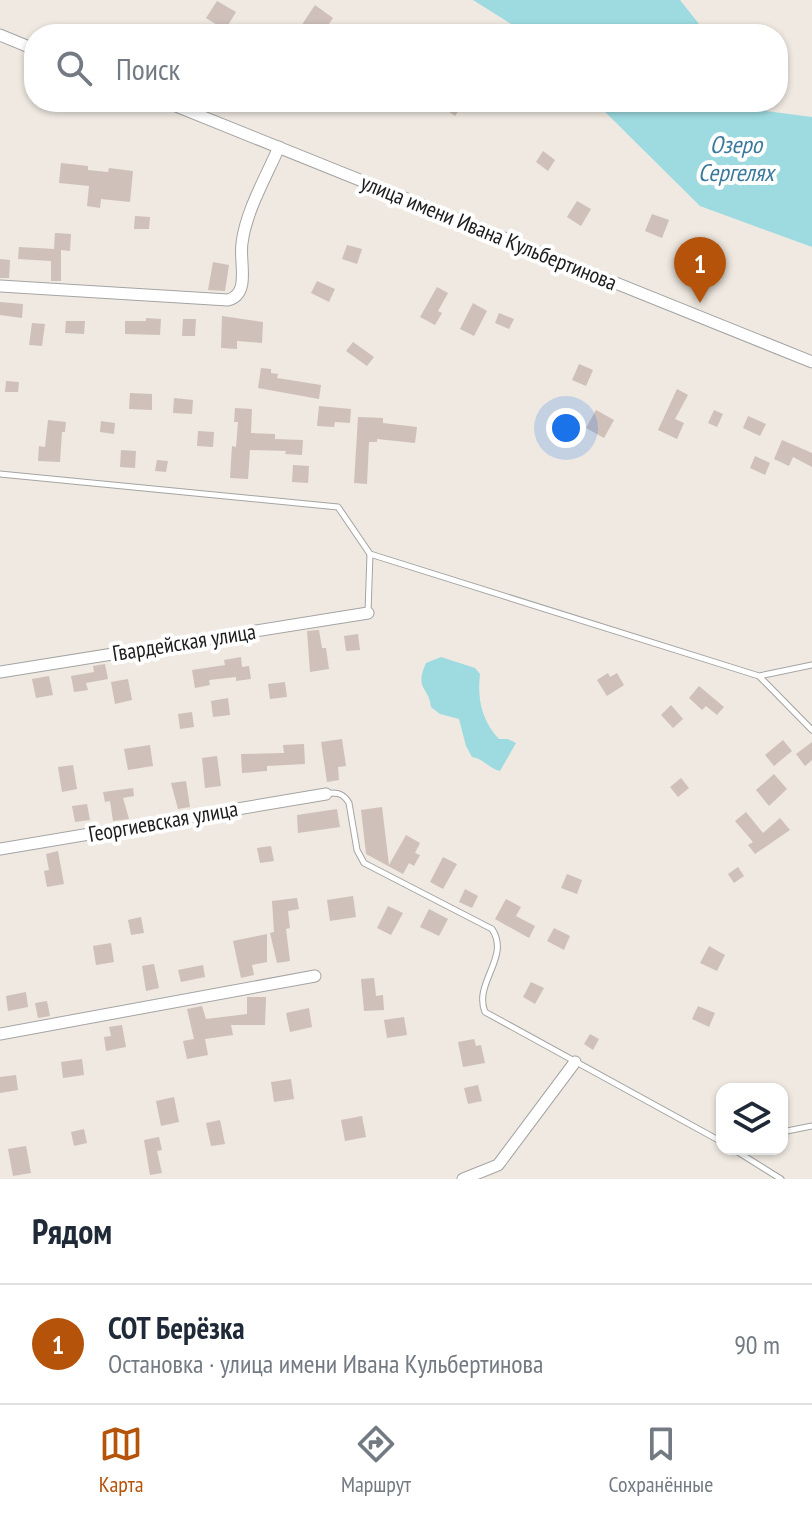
<!DOCTYPE html>
<html lang="ru">
<meta charset="utf-8">
<style>
body{margin:0;font-family:"PT Sans Narrow",sans-serif;background:#f6f6f7;color:#1f2937}
.controls{position:absolute;right:24px;bottom:24px;display:grid;overflow:hidden;border-radius:16px;box-shadow:0 2px 6px #0004}
.controls button{width:72px;height:72px;display:grid;place-items:center;padding:0;border:0;border-bottom:2px solid #e0e1e3;background:#fff;color:#1f2937;font:40px sans-serif}
.you{position:absolute;left:566px;top:428px;width:28px;height:28px;margin:-20px;border:6px solid #fff;border-radius:50%;background:#1a73e8;box-shadow:0 0 0 12px #1a73e833}
.badge{display:grid;place-items:center;width:52px;height:52px;border-radius:50%;background:#b45309;color:#fff;font-size:26px;font-weight:700}
.pin{position:absolute;translate:-50% -66px;filter:drop-shadow(0 2px 4px #0008)}
.pin::after{content:'';position:absolute;top:42px;width:28px;height:24px;background:inherit;clip-path:polygon(0 0,100% 0,50% 100%)}
.list{margin:0;padding:0;list-style:none}
h2{display:flex;justify-content:space-between;align-items:center;height:104px;margin:0;padding:0 32px;font-size:34px}
h2 small{font-size:26px;font-weight:400;color:#747a83}
.list li{display:grid;grid-template-columns:52px 1fr auto;gap:24px;align-items:center;box-sizing:border-box;height:120px;padding:0 32px;border-top:2px solid #e0e1e3}
.list b{display:block;font-size:30px;white-space:nowrap}
.list p{margin:0;font-size:26px;white-space:nowrap;color:#747a83}
.list em{font-size:26px;font-style:normal;color:#747a83}
.icon{flex:none;width:44px;height:44px;fill:none;stroke:currentColor;stroke-width:2;stroke-linecap:round;stroke-linejoin:round}
.map{position:relative;flex:none;width:812px;height:1179px;overflow:hidden}
.search{position:absolute;background:#fff;box-shadow:0 2px 6px #0004;left:24px;right:24px;top:24px;height:88px;display:flex;align-items:center;gap:20px;box-sizing:border-box;padding:0 28px;border-radius:32px;color:#747a83;font-size:30px}
.sheet{height:224px;background:#fff}
nav{display:flex;justify-content:space-around;align-items:center;box-sizing:border-box;height:112px;border-top:2px solid #e0e1e3;background:#fff;font-size:22px;color:#747a83}
nav a{display:grid;justify-items:center;gap:4px}
nav .on{color:#b45309}
.map>svg:first-child{display:block}
.water{fill:#9ddbe1}
.building{fill:#cfc0ba}
.lines{fill:none;stroke-linecap:round;stroke-linejoin:round}
.service-casing{stroke:#a4a4a4;stroke-width:7}
.minor-casing{stroke:#a4a4a4;stroke-width:13}
.service{stroke:#fff;stroke-width:5}
.minor{stroke:#fff;stroke-width:11}
.labels{text-anchor:middle;stroke-width:8;stroke-linejoin:round;paint-order:stroke}
.street-label{font-size:22px;fill:#1d1d1d;stroke:#fff}
.water-label{font-size:24px;font-style:italic;fill:#3a789c;stroke:#fff}
</style>
<div class="map">
<svg width="812" height="1179" viewBox="0 0 812 1179">
<rect width="100%" height="100%" fill="#efe9e1"/>
<g class="water">
<polygon points="473,0 680,0 707,34 527,34"/>
<polygon points="595,102 760,102 766,111 812,117 812,247 700,206"/>
<path d="M 441,657 L 475,668 L 480,674 C 477,699 482,721 499,739 L 508,739 L 516,743 L 500,771 C 488,768 484,759 472,757 L 466,746 L 459,719 L 440,714 L 431,707 C 429,686 414,690 426,663 Z"/>
</g>
<g class="building">
<polygon points="217,1 236,12 225,30 206,18"/>
<polygon points="315,5 333,18 322,34 313,34 301,26"/>
<polygon points="435,102 465,102 455,116"/>
<polygon points="543,151 555,160 548,171 536,162"/>
<polygon points="61,163 88,166 88,170 108,172 109,168 133,171 130,202 101,199 100,208 87,206 89,186 59,183"/>
<polygon points="577,201 591,209 581,226 567,217"/>
<polygon points="652,214 669,220 662,238 645,231"/>
<polygon points="135,216 150,217 149,229 134,229"/>
<polygon points="55,233 71,234 70,251 61,250 61,281 51,281 51,261 18,259 19,247 54,249"/>
<polygon points="347,245 362,249 357,264 342,259"/>
<polygon points="0,259 10,260 9,278 0,278"/>
<polygon points="213,262 229,265 225,291 208,290"/>
<polygon points="317,281 335,289 329,302 311,293"/>
<polygon points="437,287 448,293 438,311 442,313 435,325 420,317"/>
<polygon points="0,302 23,304 22,318 0,315"/>
<polygon points="473,303 487,311 474,336 460,329"/>
<polygon points="499,313 514,319 509,329 495,323"/>
<polygon points="222,316 263,322 262,343 237,341 237,349 221,348"/>
<polygon points="146,318 161,319 160,335 125,334 125,321 146,321"/>
<polygon points="183,319 196,319 195,336 182,336"/>
<polygon points="66,321 85,321 84,334 65,333"/>
<polygon points="32,323 45,324 42,346 29,345"/>
<polygon points="353,342 374,357 367,366 346,351"/>
<polygon points="579,364 593,370 586,386 572,380"/>
<polygon points="261,368 271,369 271,373 278,374 277,378 321,385 319,399 258,388"/>
<polygon points="6,381 19,382 18,392 5,392"/>
<polygon points="677,389 688,395 675,419 684,423 677,439 658,430"/>
<polygon points="130,393 152,394 152,410 129,409"/>
<polygon points="174,398 193,400 192,414 173,413"/>
<polygon points="319,406 351,409 350,423 335,422 334,427 317,426"/>
<polygon points="235,408 252,409 251,433 275,434 275,439 303,440 302,455 285,454 286,451 250,450 248,479 230,478 232,446 236,447 238,422 234,422"/>
<polygon points="596,410 614,420 604,438 586,428"/>
<polygon points="714,410 723,414 717,427 708,423"/>
<polygon points="748,416 766,424 760,436 743,428"/>
<polygon points="358,417 383,418 383,423 417,427 415,443 377,439 377,442 369,442 367,484 354,483"/>
<polygon points="48,420 66,422 65,432 62,432 60,462 38,461 39,446 45,447"/>
<polygon points="101,421 115,423 114,434 100,432"/>
<polygon points="198,431 214,432 213,447 197,446"/>
<polygon points="782,440 812,453 812,467 793,457 789,466 774,459"/>
<polygon points="121,450 136,451 135,468 120,467"/>
<polygon points="755,456 770,463 765,475 750,468"/>
<polygon points="157,460 168,461 166,472 155,471"/>
<polygon points="293,465 309,466 308,483 292,482"/>
<polygon points="319,630 322,648 326,648 329,669 310,672 307,631"/>
<polygon points="358,634 360,650 346,651 344,636"/>
<polygon points="241,657 242,667 249,666 251,679 236,681 236,677 209,680 210,685 195,688 192,670 225,665 224,660"/>
<polygon points="105,664 108,679 86,683 88,690 74,692 71,676 94,672 93,666"/>
<polygon points="608,673 610,677 617,673 624,685 607,696 597,680"/>
<polygon points="49,676 53,695 36,698 32,679"/>
<polygon points="128,679 132,700 115,704 111,682"/>
<polygon points="285,682 287,697 270,699 268,684"/>
<polygon points="699,686 724,707 717,715 706,706 702,710 689,698"/>
<polygon points="228,698 230,715 213,717 211,701"/>
<polygon points="671,705 683,719 673,728 661,715"/>
<polygon points="192,712 194,727 180,729 178,714"/>
<polygon points="342,739 346,766 338,767 339,780 327,782 321,742"/>
<polygon points="783,740 792,751 774,766 765,755"/>
<polygon points="812,742 812,760 805,766 796,754"/>
<polygon points="304,744 305,764 267,766 267,771 242,773 241,754 284,753 283,745"/>
<polygon points="150,745 153,766 128,770 124,749"/>
<polygon points="217,756 221,786 205,788 202,758"/>
<polygon points="73,765 77,789 62,792 58,767"/>
<polygon points="774,774 787,789 769,806 756,790"/>
<polygon points="681,778 689,788 678,797 670,787"/>
<polygon points="186,781 190,807 178,809 171,783"/>
<polygon points="133,788 134,796 123,798 129,819 113,821 110,801 105,802 103,792"/>
<polygon points="87,804 90,820 75,822 72,806"/>
<polygon points="382,807 389,865 406,835 420,843 415,853 420,855 414,866 409,863 403,874 366,854 361,810"/>
<polygon points="337,809 340,827 298,833 297,815"/>
<polygon points="746,812 763,833 780,818 790,830 755,854 748,845 753,842 735,821"/>
<polygon points="271,846 274,861 260,863 257,848"/>
<polygon points="58,851 64,884 47,887 44,871 49,870 46,854"/>
<polygon points="443,857 457,864 443,889 430,882"/>
<polygon points="738,867 744,876 734,883 728,874"/>
<polygon points="567,874 582,880 577,894 561,888"/>
<polygon points="465,889 478,896 472,908 459,902"/>
<polygon points="353,896 356,917 330,921 327,900"/>
<polygon points="297,898 299,909 288,911 290,928 286,929 290,961 277,963 270,933 274,932 272,901"/>
<polygon points="506,899 521,907 516,916 535,926 529,938 495,919"/>
<polygon points="388,906 403,913 391,935 377,928"/>
<polygon points="429,909 448,919 439,936 420,927"/>
<polygon points="141,917 144,933 131,935 128,920"/>
<polygon points="554,928 570,936 564,950 547,941"/>
<polygon points="267,934 267,962 252,965 254,975 241,978 233,941"/>
<polygon points="111,943 114,962 96,965 93,946"/>
<polygon points="709,946 725,955 717,971 700,963"/>
<polygon points="154,964 159,988 146,991 142,966"/>
<polygon points="203,965 205,977 181,982 178,970"/>
<polygon points="374,978 376,996 383,995 384,1010 364,1011 361,979"/>
<polygon points="531,982 544,988 535,1004 523,997"/>
<polygon points="26,992 28,1007 8,1011 6,996"/>
<polygon points="247,997 266,997 265,1025 231,1025 233,1035 205,1039 208,1055 187,1059 183,1041 194,1039 187,1009 202,1006 206,1019 247,1014"/>
<polygon points="47,1001 50,1016 38,1018 35,1003"/>
<polygon points="698,1006 715,1013 709,1027 692,1019"/>
<polygon points="309,1008 312,1027 290,1032 286,1013"/>
<polygon points="404,1017 407,1035 387,1038 384,1020"/>
<polygon points="122,1025 126,1047 106,1051 104,1037 111,1036 109,1027"/>
<polygon points="590,1034 599,1039 593,1050 584,1044"/>
<polygon points="474,1039 476,1046 481,1045 485,1063 463,1067 458,1042"/>
<polygon points="82,1059 84,1075 63,1078 61,1062"/>
<polygon points="16,1075 18,1090 0,1093 0,1077"/>
<polygon points="291,1079 294,1099 274,1102 271,1082"/>
<polygon points="478,1085 482,1101 468,1104 464,1088"/>
<polygon points="174,1097 179,1122 161,1126 156,1101"/>
<polygon points="362,1116 366,1137 345,1141 341,1120"/>
<polygon points="220,1120 225,1144 211,1146 206,1123"/>
<polygon points="84,1129 87,1143 74,1146 71,1132"/>
<polygon points="159,1137 162,1150 157,1151 162,1173 150,1175 144,1140"/>
<polygon points="26,1146 31,1173 13,1176 8,1149"/>
</g>
<g class="lines">
<g class="service-casing">
<g id="service">
<polyline points="0,474 338,507 370,554 759,676 812,665"/>
<polyline points="368,612 370,554"/>
<polyline points="760,677 812,730"/>
<path d="M 328,793 C 338,793 343,793 349,803 L 357,850 L 364,863 L 492,929 C 511,957 473,983 485,1012 L 722,1142"/>
<polyline points="782,1132 812,1126"/>
<polyline points="733,1149 781,1179"/>
</g>
</g>
<g class="minor-casing">
<g id="minor">
<polyline points="0,35 34,49"/>
<polyline points="166,102 812,362"/>
<path d="M 0,286 L 228,300 C 251,294 239,262 242,243 C 246,211 266,177 279,147"/>
<polyline points="0,672 368,613"/>
<polyline points="0,849 326,794"/>
<polyline points="0,1034 315,976"/>
<polyline points="463,1179 498,1165 575,1062"/>
</g>
</g>
<use href="#service" class="service"/>
<use href="#minor" class="minor"/>
</g>
<g class="labels">
<g class="street-label">
<text transform="translate(489 232) rotate(22)" y="8">улица имени Ивана Кульбертинова</text>
<text transform="translate(184 642) rotate(-9)" y="8">Гвардейская улица</text>
<text transform="translate(163 821) rotate(-10)" y="8">Георгиевская улица</text>
</g>
<g class="water-label">
<text x="736" y="153">Озеро<tspan x="736" dy="28">Сергелях</tspan></text>
</g>
</g>
</svg>
<div class="controls">
<button><svg class="icon" aria-label="layers" viewBox="0 0 24 24"><path d="M12 4l9 5-9 5-9-5zM3 14l9 5 9-5"/></svg></button>
</div>
<div class="you"></div>
<div class="pin badge" style="left:700px;top:303px">1</div>
<div class="search"><svg class="icon" aria-label="search" viewBox="0 0 24 24"><circle cx="10" cy="10" r="6"/><path d="M15 15l6 6"/></svg>Поиск</div>
</div>
<section class="sheet">
<h2>Рядом<small></small></h2>
<ul class="list">
<li><span class="badge">1</span><div><b>СОТ Берёзка</b><p>Остановка · улица имени Ивана Кульбертинова</p></div><em>90 m</em></li>
</ul>
</section>
<nav>
<a class="on"><svg class="icon" aria-label="map" viewBox="0 0 24 24"><path d="M3 6l6-2 6 2 6-2v14l-6 2-6-2-6 2zM9 4v14M15 6v14"/></svg>Карта</a>
<a><svg class="icon" aria-label="directions" viewBox="0 0 24 24"><path d="M12 3l9 9-9 9-9-9zM9 14v-3h6M13 9l2 2-2 2"/></svg>Маршрут</a>
<a><svg class="icon" aria-label="saved" viewBox="0 0 24 24"><path d="M7 4h10v16l-5-4-5 4z"/></svg>Сохранённые</a>
</nav>
